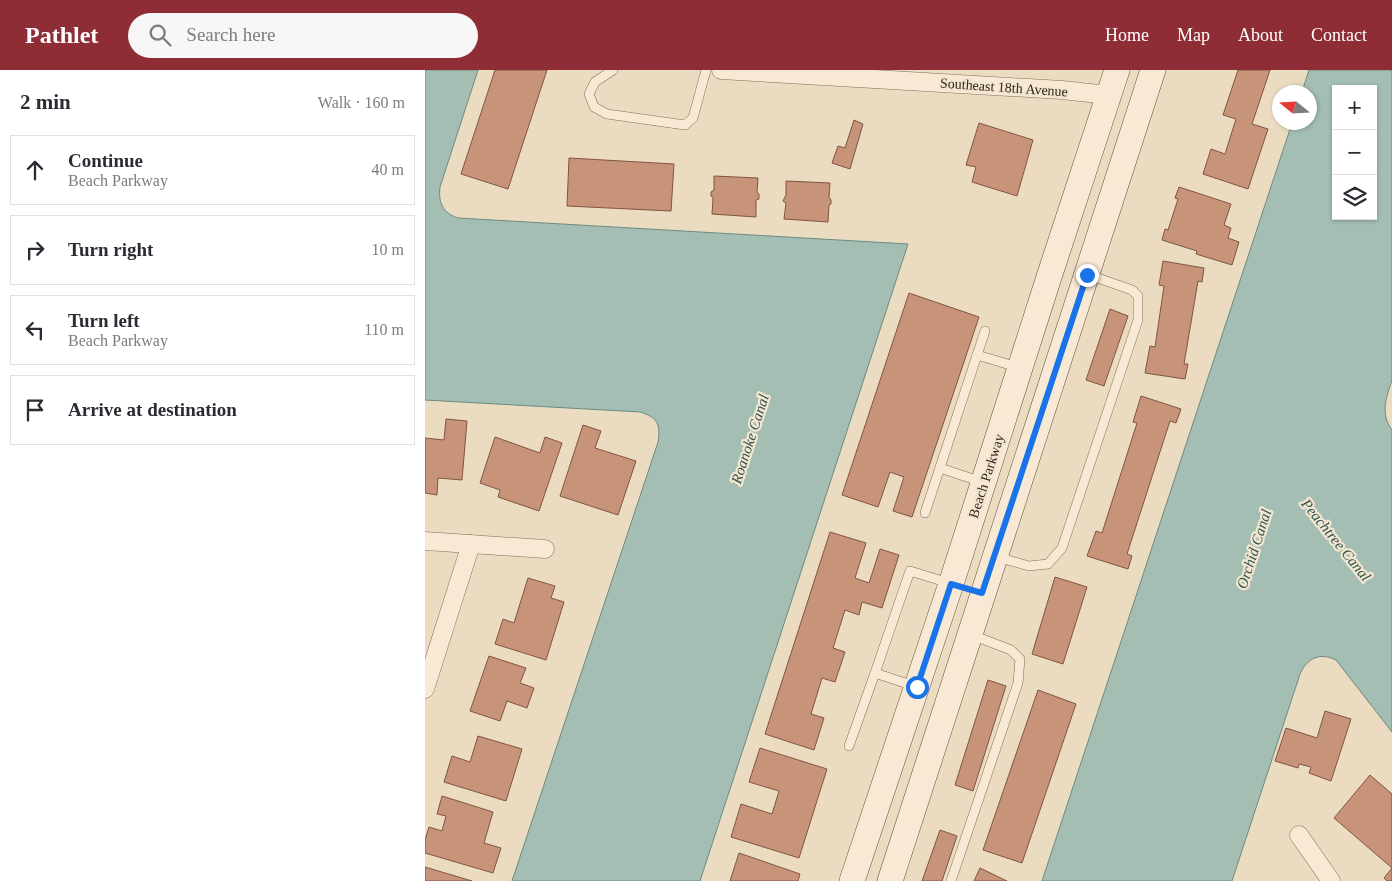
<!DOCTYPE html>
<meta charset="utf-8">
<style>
body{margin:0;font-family:"Times New Roman",serif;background:#f7f7f7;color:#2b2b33}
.controls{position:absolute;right:15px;top:15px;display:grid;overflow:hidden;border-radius:0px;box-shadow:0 1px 4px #0004}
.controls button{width:45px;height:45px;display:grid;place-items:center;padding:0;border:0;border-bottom:1px solid #e1e1e2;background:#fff;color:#2b2b33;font:25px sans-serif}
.compass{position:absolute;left:847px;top:15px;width:45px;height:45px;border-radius:50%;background:#fff;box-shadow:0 1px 4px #0004;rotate:288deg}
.stop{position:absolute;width:15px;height:15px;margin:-11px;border:4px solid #1a73e8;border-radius:50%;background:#fff}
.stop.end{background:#1a73e8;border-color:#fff;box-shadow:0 1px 5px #0008}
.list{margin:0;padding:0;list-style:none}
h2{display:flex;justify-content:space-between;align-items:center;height:65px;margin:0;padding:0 20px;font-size:21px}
h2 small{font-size:16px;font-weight:400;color:#7c7c81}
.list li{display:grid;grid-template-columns:32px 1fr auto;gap:15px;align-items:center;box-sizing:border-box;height:70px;margin:0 10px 10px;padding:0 10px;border:1px solid #e1e1e2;border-radius:0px}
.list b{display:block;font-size:19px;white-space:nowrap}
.list p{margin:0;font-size:16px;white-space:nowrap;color:#7c7c81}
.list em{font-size:16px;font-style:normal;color:#7c7c81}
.icon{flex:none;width:28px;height:28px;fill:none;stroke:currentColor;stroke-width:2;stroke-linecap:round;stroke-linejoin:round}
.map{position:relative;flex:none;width:967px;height:811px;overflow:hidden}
header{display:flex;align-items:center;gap:30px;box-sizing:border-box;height:70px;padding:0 25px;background:#8f2d37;color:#fff}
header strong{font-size:24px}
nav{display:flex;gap:28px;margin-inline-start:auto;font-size:18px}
.search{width:350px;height:45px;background:#f7f7f7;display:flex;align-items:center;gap:12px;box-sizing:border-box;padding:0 18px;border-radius:28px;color:#7c7c81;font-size:19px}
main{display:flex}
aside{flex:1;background:#fff}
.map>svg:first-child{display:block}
.water{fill:#a4beb4;stroke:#6b8b80;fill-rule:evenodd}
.building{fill:#c79379;stroke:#815541}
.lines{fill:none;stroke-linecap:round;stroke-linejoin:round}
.lane-casing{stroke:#846c5a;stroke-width:10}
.street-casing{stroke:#846c5a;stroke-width:19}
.secondary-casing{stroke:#654e3d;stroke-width:26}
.lane{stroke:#f7e9d4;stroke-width:9}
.street{stroke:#f7e9d4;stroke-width:18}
.secondary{stroke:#f7e9d4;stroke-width:25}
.route{stroke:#1a73e8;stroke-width:6}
.labels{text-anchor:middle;stroke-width:4.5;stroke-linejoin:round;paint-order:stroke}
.street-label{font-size:14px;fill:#34261d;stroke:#f3e6d0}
.water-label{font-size:15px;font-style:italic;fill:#2d534d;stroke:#f3e6d0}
</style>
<header>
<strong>Pathlet</strong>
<div class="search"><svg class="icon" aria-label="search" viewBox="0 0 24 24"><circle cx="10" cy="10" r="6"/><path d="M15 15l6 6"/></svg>Search here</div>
<nav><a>Home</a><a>Map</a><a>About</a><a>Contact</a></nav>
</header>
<main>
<aside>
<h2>2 min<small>Walk · 160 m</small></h2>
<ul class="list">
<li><svg class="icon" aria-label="ahead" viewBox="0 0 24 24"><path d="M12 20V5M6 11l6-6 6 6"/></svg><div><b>Continue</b><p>Beach Parkway</p></div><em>40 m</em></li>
<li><svg class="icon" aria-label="right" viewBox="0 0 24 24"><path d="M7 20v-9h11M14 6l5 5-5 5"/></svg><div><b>Turn right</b></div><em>10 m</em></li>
<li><svg class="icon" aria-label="left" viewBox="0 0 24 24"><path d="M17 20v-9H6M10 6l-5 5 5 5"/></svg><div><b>Turn left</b><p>Beach Parkway</p></div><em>110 m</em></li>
<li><svg class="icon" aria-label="arrive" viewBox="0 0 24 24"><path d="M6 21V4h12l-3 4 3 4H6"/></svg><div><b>Arrive at destination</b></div></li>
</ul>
</aside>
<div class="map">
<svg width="967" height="811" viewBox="0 0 967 811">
<rect width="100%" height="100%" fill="#ebdbc1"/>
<g class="water">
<path d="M 0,0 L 53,0 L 15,117 C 13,133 18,143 33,148 L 483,174 L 275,811 L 87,811 L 233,372 C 236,354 232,347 215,342 L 0,330 Z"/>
<path d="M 884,0 L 967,0 L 967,310 C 961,328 955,344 967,360 L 967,662 L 911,590 C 895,582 882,588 875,604 L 807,811 L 617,811 L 867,53 L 884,52 L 884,22 L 877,22 ZM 911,19 L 948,19 L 948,146 L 911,146 Z"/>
</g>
<g class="building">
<polygon points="70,0 122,0 83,119 36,104"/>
<polygon points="813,0 845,0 827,54 843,59 823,119 778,104 786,79 800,84 811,49 798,45"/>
<polygon points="429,50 438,54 425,99 407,93 413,76 420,78"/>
<polygon points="554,53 608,70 592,126 547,112 551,97 541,95"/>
<polygon points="144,88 249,94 246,141 142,136"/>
<polygon points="289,106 333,108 332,122 334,124 334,129 331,130 331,147 287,144 288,128 286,126 286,122 289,120"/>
<polygon points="361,111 405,113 404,127 406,130 406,134 404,135 403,152 359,149 361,133 358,131 361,125"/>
<polygon points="754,117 806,134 799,155 806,158 803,168 814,172 807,195 771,184 772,181 737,170 740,159 743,160 753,129 750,128"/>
<polygon points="738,191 779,198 777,212 773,211 759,294 763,294 760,309 720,303 725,276 730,277 739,216 734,215"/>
<polygon points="484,223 554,247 487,447 468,441 479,407 465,402 453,437 417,425"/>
<polygon points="685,239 703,246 679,316 661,310"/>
<polygon points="716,326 756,339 751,353 745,351 702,484 707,486 703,499 662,486 671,461 677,463 712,353 708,352"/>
<polygon points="21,349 42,351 37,410 13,408 12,425 0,423 0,368 19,370"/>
<polygon points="158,355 176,361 170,378 211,391 193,445 135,426"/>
<polygon points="70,367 115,383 120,367 137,373 114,441 73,427 75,420 55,413"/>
<polygon points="405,462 441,473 430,508 444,513 455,479 474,485 457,538 437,532 434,545 420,540 408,578 420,582 410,612 397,608 386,644 399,648 389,680 340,664"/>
<polygon points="630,507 662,517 638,594 607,584"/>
<polygon points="103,508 130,516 126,528 139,532 121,590 70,574 78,549 89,553"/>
<polygon points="64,586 101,598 95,613 109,618 102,638 82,631 75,651 45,641"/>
<polygon points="563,610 581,616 548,721 530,715"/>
<polygon points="613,620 651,634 597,793 558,780"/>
<polygon points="900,641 926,649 906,711 884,703 886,697 874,694 873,698 850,691 861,658 892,668"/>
<polygon points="53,666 97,679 81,731 19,712 27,686 45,692"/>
<polygon points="335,678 402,699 374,788 306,767 316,734 347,744 354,721 324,712"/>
<polygon points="945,705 967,724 967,811 962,811 959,808 967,798 909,748"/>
<polygon points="17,726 68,742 59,773 76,778 68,803 0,783 0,770 4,757 17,761 21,746 12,744"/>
<polygon points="515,760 532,766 517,811 497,811"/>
<polygon points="314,783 375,804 373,811 305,811"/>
<polygon points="0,797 47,811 0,811"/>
<polygon points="555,798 582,811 549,811"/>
</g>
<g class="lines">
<g class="lane-casing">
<g id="lane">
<polyline points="188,0 170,12 164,24 169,37 182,44 260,55 268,48 281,0"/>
<polyline points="552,285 592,297"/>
<polyline points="515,398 557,412"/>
<polyline points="500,443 560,261"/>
<polyline points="572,487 604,496 623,494 637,478 713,250 713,226 707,220 664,205"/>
<polyline points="450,603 485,501 524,513"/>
<polyline points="424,676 450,603 489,616"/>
<polyline points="526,811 593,613 595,589 586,580 547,565"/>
</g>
</g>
<g class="street-casing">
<g id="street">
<polyline points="296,0 637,20 683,25"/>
<polyline points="0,471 120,479"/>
<polyline points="0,619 46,474"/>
<polyline points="874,765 906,811"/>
</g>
</g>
<g class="secondary-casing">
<g id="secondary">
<polyline points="427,811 526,514 624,207 692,0"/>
<polyline points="465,811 728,0"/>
</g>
</g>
<use href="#lane" class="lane"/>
<use href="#street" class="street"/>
<use href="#secondary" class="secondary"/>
</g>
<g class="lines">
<polyline class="route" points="492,617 526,514 557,523 662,205"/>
</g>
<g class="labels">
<g class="street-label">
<text transform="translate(579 17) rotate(4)" y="5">Southeast 18th Avenue</text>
<text transform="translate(561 406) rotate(-72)" y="5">Beach Parkway</text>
</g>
<g class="water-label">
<text transform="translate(325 369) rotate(-72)" y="5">Roanoke Canal</text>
<text transform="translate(911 470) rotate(51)" y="5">Peachtree Canal</text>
<text transform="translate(829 479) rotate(-72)" y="5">Orchid Canal</text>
</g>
</g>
</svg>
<div class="controls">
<button>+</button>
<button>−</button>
<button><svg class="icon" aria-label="layers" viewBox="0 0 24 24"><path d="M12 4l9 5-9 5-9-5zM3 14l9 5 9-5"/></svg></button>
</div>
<svg class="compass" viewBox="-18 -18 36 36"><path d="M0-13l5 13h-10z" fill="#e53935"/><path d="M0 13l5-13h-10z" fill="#7c7c81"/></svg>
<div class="stop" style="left:492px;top:617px"></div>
<div class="stop end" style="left:662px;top:205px"></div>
</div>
</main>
